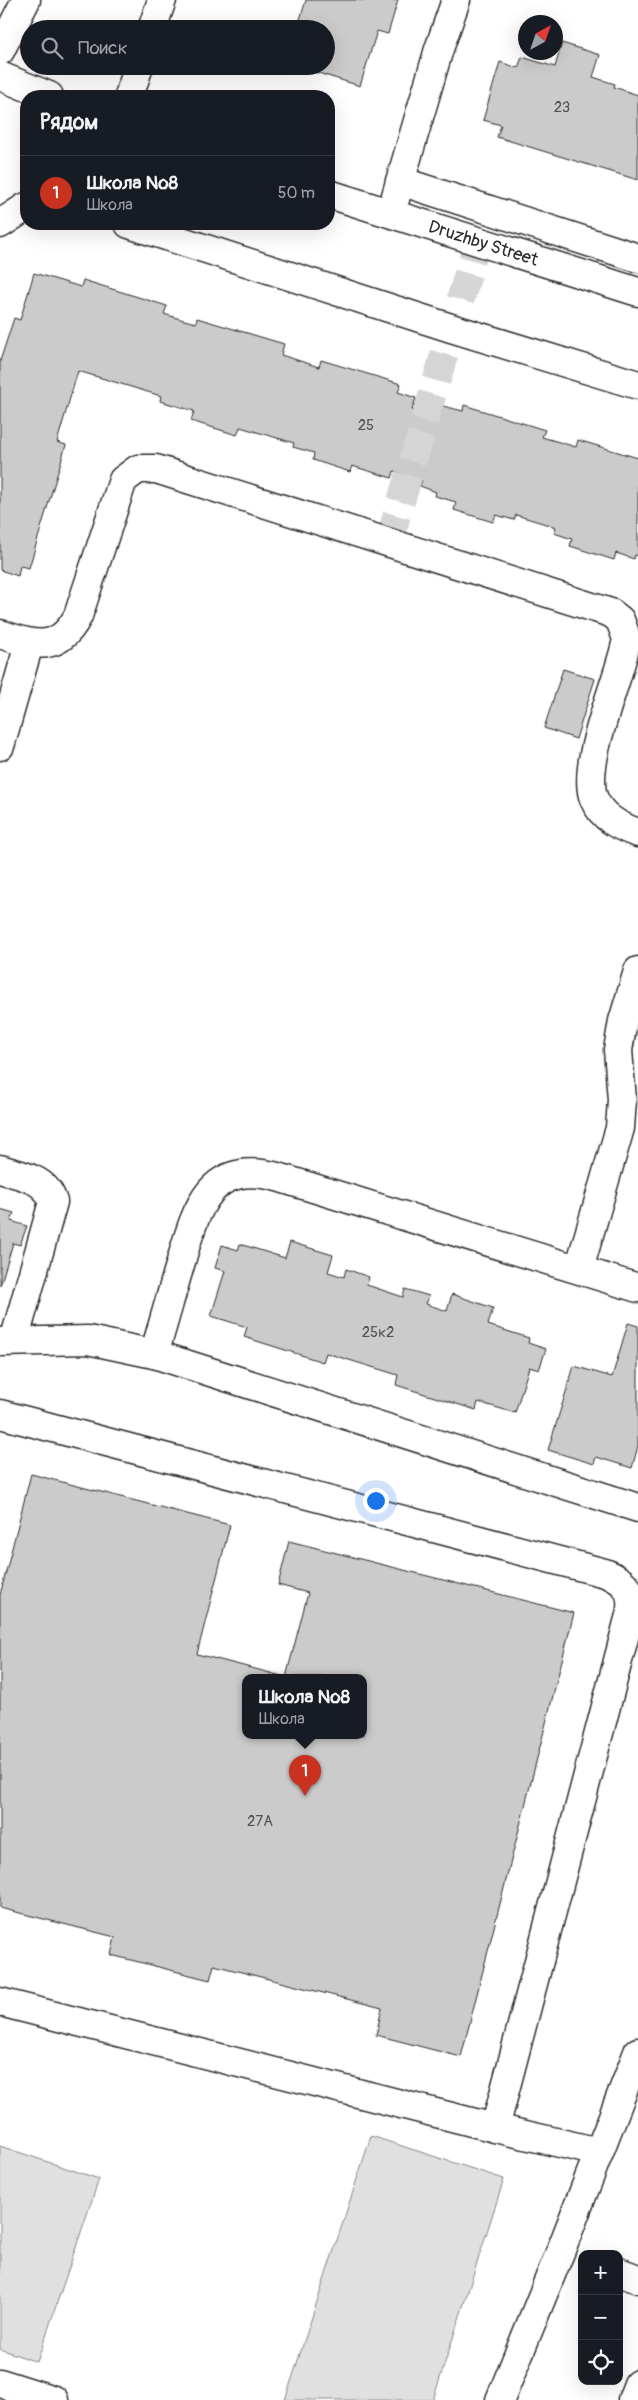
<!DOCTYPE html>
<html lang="ru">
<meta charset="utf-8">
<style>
body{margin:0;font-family:Pangolin,sans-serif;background:#20242c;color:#f1f3f6}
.controls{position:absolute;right:15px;bottom:15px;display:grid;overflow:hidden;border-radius:10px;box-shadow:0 5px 20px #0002}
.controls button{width:45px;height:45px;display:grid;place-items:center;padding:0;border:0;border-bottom:1px solid #363941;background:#171b24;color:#f1f3f6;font:25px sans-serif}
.compass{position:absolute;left:518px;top:15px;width:45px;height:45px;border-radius:50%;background:#171b24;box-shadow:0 5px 20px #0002;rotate:40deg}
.you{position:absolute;left:375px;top:1500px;width:18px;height:18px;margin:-12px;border:4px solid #fff;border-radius:50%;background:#1a73e8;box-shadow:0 0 0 8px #1a73e833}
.badge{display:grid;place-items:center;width:32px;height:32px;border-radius:50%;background:#c8321e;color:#fff;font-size:16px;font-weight:700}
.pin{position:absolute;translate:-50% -41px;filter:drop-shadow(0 1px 2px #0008)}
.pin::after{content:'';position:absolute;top:26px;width:18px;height:15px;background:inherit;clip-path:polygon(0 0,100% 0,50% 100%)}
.popup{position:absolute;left:242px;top:1674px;width:125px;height:65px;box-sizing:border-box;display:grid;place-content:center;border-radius:10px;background:#171b24;filter:drop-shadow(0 1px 4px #0005);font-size:16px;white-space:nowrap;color:#9ea1a6}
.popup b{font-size:19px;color:#f1f3f6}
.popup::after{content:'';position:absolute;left:50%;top:100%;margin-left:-10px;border:10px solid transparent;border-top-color:#171b24}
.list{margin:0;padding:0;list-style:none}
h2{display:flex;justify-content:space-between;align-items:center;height:65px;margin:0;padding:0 20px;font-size:21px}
h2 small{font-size:16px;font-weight:400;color:#9ea1a6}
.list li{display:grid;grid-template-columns:32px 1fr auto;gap:15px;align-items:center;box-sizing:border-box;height:75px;padding:0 20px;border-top:1px solid #363941}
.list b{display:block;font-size:19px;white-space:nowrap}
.list p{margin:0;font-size:16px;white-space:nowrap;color:#9ea1a6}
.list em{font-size:16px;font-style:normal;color:#9ea1a6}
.icon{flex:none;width:28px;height:28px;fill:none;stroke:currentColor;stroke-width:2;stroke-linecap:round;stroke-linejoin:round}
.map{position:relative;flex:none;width:638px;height:2400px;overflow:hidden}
.search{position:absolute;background:#171b24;box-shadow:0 5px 20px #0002;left:20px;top:20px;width:315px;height:55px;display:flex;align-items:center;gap:12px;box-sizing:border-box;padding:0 18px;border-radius:28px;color:#9ea1a6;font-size:19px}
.panel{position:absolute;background:#171b24;box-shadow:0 5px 20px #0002;left:20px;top:90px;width:315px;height:140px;border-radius:20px}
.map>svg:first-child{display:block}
.pitch{fill:#e0e0e0;stroke:#868686}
.building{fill:#cbcbcb;stroke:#2b2b2b;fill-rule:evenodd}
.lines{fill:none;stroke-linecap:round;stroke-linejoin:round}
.minor-tunnel{stroke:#d5d5d5;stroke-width:28;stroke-dasharray:28 14;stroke-linecap:butt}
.minor-casing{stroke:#2b2b2b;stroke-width:31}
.minor{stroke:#fff;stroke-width:28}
.labels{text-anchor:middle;stroke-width:4;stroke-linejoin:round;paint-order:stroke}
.number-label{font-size:15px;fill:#535353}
.street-label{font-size:18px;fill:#2b2b2b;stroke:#fff}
</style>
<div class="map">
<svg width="638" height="2400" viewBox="0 0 638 2400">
<rect width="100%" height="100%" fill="#fff"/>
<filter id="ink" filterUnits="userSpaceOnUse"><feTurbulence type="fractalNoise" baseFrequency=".02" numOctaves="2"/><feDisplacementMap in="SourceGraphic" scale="10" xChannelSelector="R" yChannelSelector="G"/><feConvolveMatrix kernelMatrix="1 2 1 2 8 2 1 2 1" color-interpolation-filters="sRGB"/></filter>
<g filter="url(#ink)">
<g class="pitch">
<polygon points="371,2136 504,2179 433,2400 285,2400"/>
<polygon points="0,2146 99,2179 37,2362 0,2349"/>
</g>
<g class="building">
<polygon points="306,0 398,0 388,34 377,31 360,86 296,66 326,66 326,29 297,29"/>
<polygon points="562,43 600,55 593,77 615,84 614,87 638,95 638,180 497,137 501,125 483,120 500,62 518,68 522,57 555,67"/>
<polygon points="34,273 81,287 83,280 167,306 164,314 184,320 196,323 197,318 284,344 281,355 319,367 321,360 401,384 398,392 416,398 412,410 439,418 443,406 463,411 464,405 545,430 542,437 576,447 578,440 638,458 638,556 635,555 634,559 616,553 614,560 570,546 572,539 554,533 556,527 516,515 514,520 496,515 493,522 454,510 456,502 435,496 436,492 420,486 422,480 394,471 392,478 352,466 350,472 313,460 314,453 293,447 294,443 240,427 237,435 191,421 194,411 160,401 161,396 78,371 57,442 66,445 29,568 20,566 18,576 0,570 0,361 14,318 20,320"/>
<polygon points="563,669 595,679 576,739 544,728"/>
<polygon points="0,1209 14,1213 11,1221 27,1226 20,1245 13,1243 0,1286"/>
<polygon points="290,1242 333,1255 328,1272 344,1277 346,1269 369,1277 367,1285 403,1297 405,1289 429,1296 426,1304 447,1311 452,1294 493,1308 488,1325 529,1338 528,1343 546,1349 539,1370 529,1367 515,1413 478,1402 476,1410 396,1385 398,1375 326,1353 323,1362 244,1337 247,1327 211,1316 225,1271 215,1268 222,1245 238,1250 240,1244 285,1258"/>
<polygon points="628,1323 638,1326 638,1446 632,1468 596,1457 594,1464 548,1450 574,1366 612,1377"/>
<path d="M 31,1474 L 230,1525 L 197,1654 L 286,1677 L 308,1593 L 278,1585 L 289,1541 L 574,1613 L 461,2057 L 376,2035 L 382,2008 L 214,1965 L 210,1980 L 111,1955 L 115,1937 L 0,1908 L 0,1595 ZM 246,1677 L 364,1677 L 364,1735 L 246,1735 Z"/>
</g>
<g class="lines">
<polyline class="minor-tunnel" points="389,542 478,240"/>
<g class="minor-casing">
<g id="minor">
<polyline points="152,29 162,0"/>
<polyline points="0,51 26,0"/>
<polyline points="0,76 49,96"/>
<polyline points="129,96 139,66"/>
<polyline points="400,181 638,258"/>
<path id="s1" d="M 329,194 L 638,292"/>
<polyline points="395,199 439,49 456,0"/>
<polyline points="0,224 26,207"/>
<polyline points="129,224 451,328 638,385"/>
<path d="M 0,634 C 34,645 58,654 78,616 L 123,480 L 138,469 L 156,469 L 611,613 L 620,620 L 627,639 C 620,678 580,764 594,799 C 602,818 620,827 638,833"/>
<polyline points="0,746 29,644"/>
<path d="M 0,1169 C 22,1176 46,1178 53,1202 L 14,1341"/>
<polyline points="579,1269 620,1128 622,1100 618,1050 623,1021 638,971"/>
<polyline points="0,1342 88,1340 154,1354 638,1508"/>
<path d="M 154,1354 C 163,1325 171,1295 180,1265 C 196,1209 209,1157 281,1178 L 638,1288"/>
<path d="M 0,1414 L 605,1573 C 626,1581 635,1592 630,1615 L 495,2128"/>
<polyline points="0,2002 495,2128 599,2152"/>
<polyline points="619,2272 638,2279"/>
<polyline points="0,2383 54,2400"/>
<polyline points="500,2400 561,2250 638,2052"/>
<polyline points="632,2400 638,2384"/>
</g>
</g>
<use href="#minor" class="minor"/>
</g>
</g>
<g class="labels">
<g class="number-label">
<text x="562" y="112">23</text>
<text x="366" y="430">25</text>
<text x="378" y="1337">25к2</text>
<text x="260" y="1826">27А</text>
</g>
<g class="street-label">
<text dy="6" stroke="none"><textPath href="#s1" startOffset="162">Druzhby Street</textPath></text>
</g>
</g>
</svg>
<div class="controls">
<button>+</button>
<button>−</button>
<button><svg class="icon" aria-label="locate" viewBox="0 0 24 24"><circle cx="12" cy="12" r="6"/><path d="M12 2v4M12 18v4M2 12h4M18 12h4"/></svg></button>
</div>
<svg class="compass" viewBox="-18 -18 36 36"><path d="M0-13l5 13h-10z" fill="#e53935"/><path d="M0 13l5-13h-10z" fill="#9ea1a6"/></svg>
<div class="you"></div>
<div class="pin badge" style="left:305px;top:1796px">1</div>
<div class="popup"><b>Школа №8</b>Школа</div>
<div class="search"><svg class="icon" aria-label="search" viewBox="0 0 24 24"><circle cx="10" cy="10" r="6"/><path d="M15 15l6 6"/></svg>Поиск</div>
<section class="panel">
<h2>Рядом<small></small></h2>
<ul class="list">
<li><span class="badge">1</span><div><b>Школа №8</b><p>Школа</p></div><em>50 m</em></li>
</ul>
</section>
</div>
